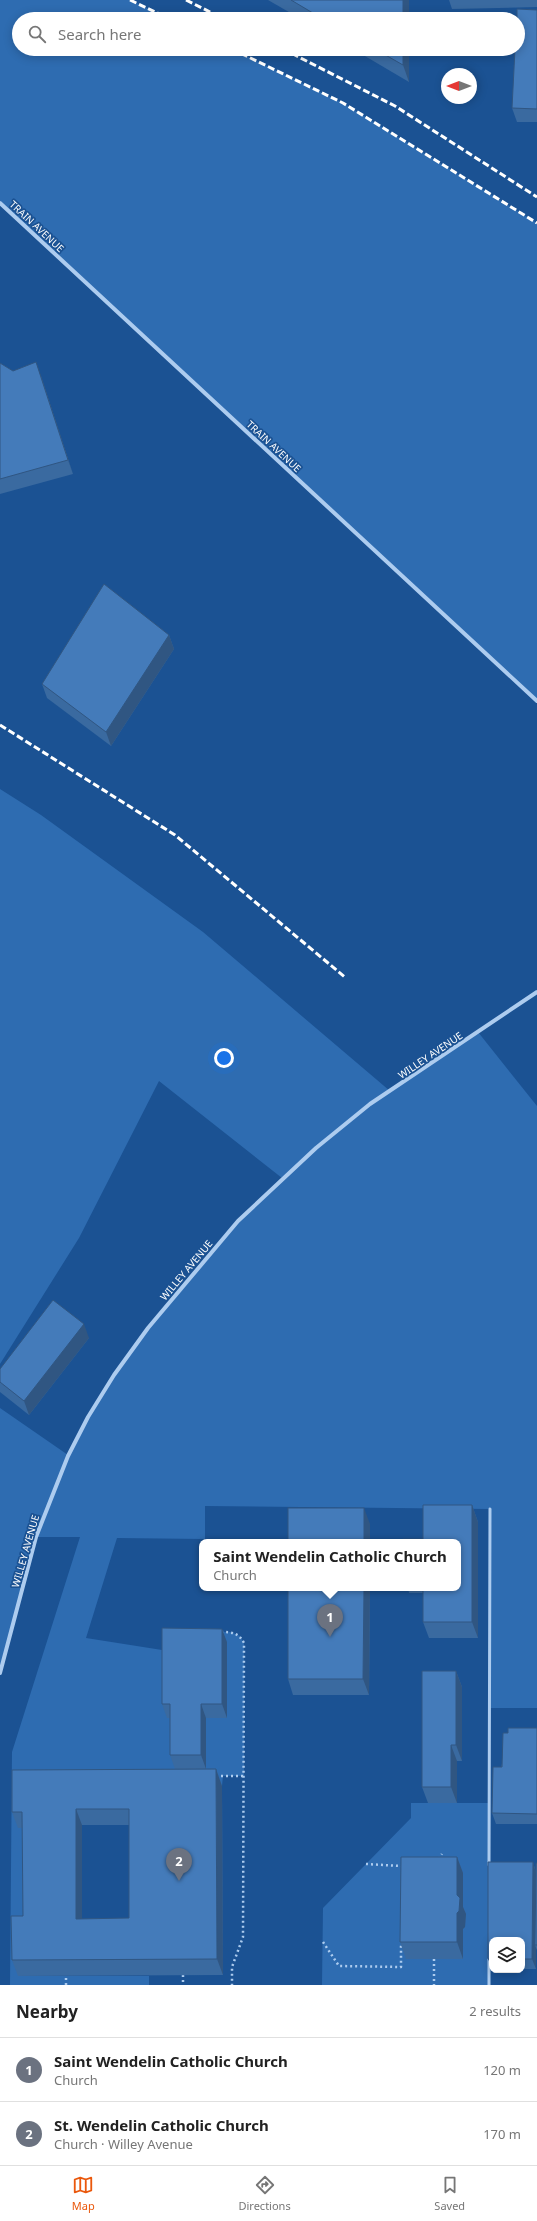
<!DOCTYPE html>
<meta charset="utf-8">
<style>
body{margin:0;font-family:"Noto Sans",sans-serif;background:#f6f6f6;color:#222}
.controls{position:absolute;right:12px;bottom:12px;display:grid;overflow:hidden;border-radius:8px;box-shadow:0 2px 10px #0003}
.controls button{width:36px;height:36px;display:grid;place-items:center;padding:0;border:0;border-bottom:1px solid #e0e0e0;background:#fff;color:#222;font:20px sans-serif}
.compass{position:absolute;left:441px;top:68px;width:36px;height:36px;border-radius:50%;background:#fff;box-shadow:0 2px 10px #0003;rotate:270deg}
.you{position:absolute;left:224px;top:1058px;width:14px;height:14px;margin:-10px;border:3px solid #fff;border-radius:50%;background:#1a73e8;box-shadow:0 0 0 6px #1a73e833}
.badge{display:grid;place-items:center;width:26px;height:26px;border-radius:50%;background:#ea580c;color:#fff;font-size:13px;font-weight:700}
.pin{position:absolute;translate:-50% -33px;filter:drop-shadow(0 1px 2px #0008)}
.pin::after{content:'';position:absolute;top:21px;width:14px;height:12px;background:inherit;clip-path:polygon(0 0,100% 0,50% 100%)}
.popup{position:absolute;left:199px;top:1539px;width:262px;height:52px;box-sizing:border-box;display:grid;place-content:center;border-radius:8px;background:#fff;filter:drop-shadow(0 1px 3px #0005);font-size:13px;white-space:nowrap;color:#767676}
.popup b{font-size:15px;color:#222}
.popup::after{content:'';position:absolute;left:50%;top:100%;margin-left:-8px;border:8px solid transparent;border-top-color:#fff}
.list{margin:0;padding:0;list-style:none}
h2{display:flex;justify-content:space-between;align-items:center;height:52px;margin:0;padding:0 16px;font-size:17px}
h2 small{font-size:13px;font-weight:400;color:#767676}
.list li{display:grid;grid-template-columns:26px 1fr auto;gap:12px;align-items:center;box-sizing:border-box;height:64px;padding:0 16px;border-top:1px solid #e0e0e0}
.list b{display:block;font-size:15px;white-space:nowrap}
.list p{margin:0;font-size:13px;white-space:nowrap;color:#767676}
.list em{font-size:13px;font-style:normal;color:#767676}
.icon{flex:none;width:22px;height:22px;fill:none;stroke:currentColor;stroke-width:2;stroke-linecap:round;stroke-linejoin:round}
.map{position:relative;flex:none;width:537px;height:1985px;overflow:hidden}
.search{position:absolute;background:#fff;box-shadow:0 2px 10px #0003;left:12px;right:12px;top:12px;height:44px;display:flex;align-items:center;gap:10px;box-sizing:border-box;padding:0 14px;border-radius:22px;color:#767676;font-size:15px}
.sheet{height:180px;background:#fff}
nav{display:flex;justify-content:space-around;align-items:center;box-sizing:border-box;height:56px;border-top:1px solid #e0e0e0;background:#fff;font-size:11px;color:#767676}
nav a{display:grid;justify-items:center;gap:2px}
nav .on{color:#ea580c}
.map>svg:first-child{display:block}
.green{fill:#2e6cb1;fill-rule:evenodd}
.lines{fill:none;stroke-linecap:round;stroke-linejoin:round}
.path{stroke:#adccef;stroke-width:2.5;stroke-dasharray:2 3;stroke-linecap:butt}
.service{stroke:#adccef;stroke-width:3}
.minor{stroke:#adccef;stroke-width:4}
.rail{stroke:#fff;stroke-width:3;stroke-dasharray:7 3;stroke-linecap:butt}
.wall{fill:#3a6aa0;fill-rule:evenodd}
.shaded-wall{fill:#305682}
.building{fill:#447bba;stroke:#305682;fill-rule:evenodd}
.labels{text-anchor:middle;stroke-width:3.5;stroke-linejoin:round;paint-order:stroke}
.street-label{font-size:10px;fill:#fff;stroke:#1b5293}
</style>
<div class="map">
<svg width="537" height="1985" viewBox="0 0 537 1985">
<rect width="100%" height="100%" fill="#1b5293"/>
<g class="green">
<polygon points="0,0 130,0 170,19 19,19 19,49 232,49 343,103 537,223 537,701 0,203"/>
<path d="M 0,789 L 41,815 L 203,932 L 390,1091 L 478,1032 L 537,1106 L 537,1708 L 490,1708 L 489,1509 L 205,1506 L 205,1539 L 117,1538 L 86,1638 L 162,1650 L 162,1633 L 231,1632 L 240,1636 L 244,1643 L 244,1776 L 223,1776 L 222,1786 L 28,1828 L 29,1933 L 18,1976 L 149,1976 L 149,1985 L 10,1985 L 12,1752 L 80,1537 L 36,1537 L 0,1673 L 0,1408 L 68,1455 C 121,1352 199,1259 282,1178 L 159,1081 L 79,1238 L 0,1364 ZM 167,1718 L 206,1718 L 205,1769 L 175,1769 L 175,1718 Z"/>
<polygon points="411,1803 490,1803 489,1985 322,1985 323,1908 411,1818"/>
</g>
<g class="lines">
<g class="path">
<path d="M 221,1632 C 232,1632 239,1633 244,1643 L 243,1937 L 232,1967 L 232,1985"/>
<polyline points="216,1776 244,1776"/>
<polyline points="439,1859 442,1854"/>
<polyline points="366,1864 401,1866"/>
<polyline points="323,1942 339,1966 401,1967 401,1943"/>
<polyline points="434,1959 434,1985"/>
<polyline points="183,1975 183,1985"/>
<polyline points="66,1985 66,1976"/>
</g>
<g class="service">
<polyline points="489,1865 490,1509"/>
<polyline points="489,1985 489,1959"/>
</g>
<g class="minor">
<polyline points="0,203 537,701"/>
<polyline points="0,1673 36,1537 68,1456 88,1417 114,1375 148,1328 238,1221 316,1148 370,1104 537,992"/>
</g>
<g class="rail">
<polyline points="130,0 170,19"/>
<polyline points="186,0 224,19"/>
<polyline points="232,49 343,103 537,223"/>
<polyline points="283,49 395,106 537,197"/>
<polyline points="0,725 175,835 346,978"/>
</g>
</g>
<g class="wall">
<polygon points="268,0 409,0 409,19 301,19"/>
<polygon points="449,0 537,0 537,7 452,9"/>
<polygon points="537,10 537,122 517,122 512,108"/>
<polygon points="353,49 409,49 409,82"/>
<polygon points="0,363 13,371 41,376 73,474 0,494"/>
<polygon points="169,635 174,649 111,746 47,698 42,684"/>
<polygon points="89,1338 29,1415 0,1392 0,1369"/>
<polygon points="472,1505 478,1522 478,1638 429,1638 423,1622 423,1593 409,1593 408,1588 458,1588 423,1539"/>
<polygon points="288,1588 370,1588 369,1695 293,1695 288,1679"/>
<polygon points="227,1642 227,1718 206,1718 206,1769 175,1769 170,1755 170,1718 167,1718 162,1704"/>
<polygon points="456,1671 462,1687 462,1761 457,1761 457,1803 428,1803 422,1787"/>
<polygon points="537,1728 537,1824 496,1824 492,1813 508,1733"/>
<path d="M 216,1769 L 222,1786 L 223,1975 L 18,1976 L 12,1960 L 23,1916 L 22,1828 L 18,1828 L 12,1812 ZM 82,1825 L 129,1825 L 129,1918 L 82,1919 Z"/>
<polygon points="457,1857 463,1873 463,1907 466,1914 465,1927 463,1929 463,1959 406,1959 400,1942"/>
<polygon points="488,1862 533,1862 536,1872 536,1863 537,1863 537,1950 536,1948 536,1969 522,1969 522,1940 492,1940 492,1969 488,1959"/>
</g>
<g class="shaded-wall">
<rect x="403" y="0" width="6" height="19"/>
<polygon points="403,49 409,49 409,82 403,65"/>
<polygon points="36,362 41,376 73,474 68,460"/>
<polygon points="169,635 174,649 111,746 106,732"/>
<polygon points="84,1324 89,1338 29,1415 24,1401"/>
<polygon points="472,1505 478,1522 478,1638 472,1622"/>
<polygon points="364,1508 370,1524 370,1542 364,1542"/>
<polygon points="364,1588 370,1588 369,1695 363,1679"/>
<polygon points="222,1629 227,1642 227,1718 222,1704"/>
<polygon points="456,1671 462,1687 462,1761 456,1745"/>
<polygon points="201,1704 206,1718 206,1769 201,1755"/>
<polygon points="451,1745 457,1761 457,1803 451,1787"/>
<polygon points="216,1769 222,1786 223,1975 217,1959"/>
<polygon points="76,1809 82,1825 82,1935 76,1919"/>
<polygon points="457,1857 463,1873 463,1907 466,1914 465,1927 463,1929 463,1959 457,1942"/>
<polygon points="533,1862 536,1873 535,1945 536,1948 536,1969 532,1959"/>
</g>
<g class="building">
<polygon points="291,0 403,0 403,19 323,19"/>
<polygon points="517,9 537,10 537,109 512,108 515,49 518,49 518,19 517,19"/>
<polygon points="375,49 403,49 403,65"/>
<polygon points="36,362 68,460 0,479 0,363 13,371"/>
<polygon points="104,584 169,635 106,732 42,684"/>
<polygon points="53,1300 84,1324 24,1401 0,1382 0,1369"/>
<polygon points="423,1505 472,1505 472,1622 423,1622 423,1588 458,1588 458,1542 403,1542 403,1539 423,1539"/>
<rect x="288" y="1508" width="76" height="34"/>
<polygon points="288,1588 364,1588 363,1679 288,1679"/>
<polygon points="162,1628 222,1629 222,1704 201,1704 201,1755 170,1755 170,1704 162,1704"/>
<polygon points="422,1671 456,1671 456,1745 451,1745 451,1787 422,1787"/>
<polygon points="508,1728 537,1728 537,1814 492,1813 493,1767 502,1767 503,1733 508,1733"/>
<path d="M 216,1769 L 217,1959 L 12,1960 L 11,1916 L 23,1916 L 22,1812 L 12,1812 L 12,1770 ZM 76,1809 L 129,1809 L 129,1918 L 76,1919 Z"/>
<polygon points="401,1857 457,1857 457,1895 460,1898 459,1911 457,1913 457,1942 400,1942"/>
<polygon points="488,1862 533,1862 532,1959 522,1959 522,1940 492,1940 492,1959 488,1959"/>
<polygon points="536,1863 537,1863 537,1945 535,1945"/>
</g>
<g class="labels">
<g class="street-label">
<text transform="translate(37 226) rotate(43)" y="4">TRAIN AVENUE</text>
<text transform="translate(274 446) rotate(43)" y="4">TRAIN AVENUE</text>
<text transform="translate(430 1055) rotate(-34)" y="4">WILLEY AVENUE</text>
<text transform="translate(186 1270) rotate(-50)" y="4">WILLEY AVENUE</text>
<text transform="translate(25 1551) rotate(-74)" y="4">WILLEY AVENUE</text>
</g>
</g>
</svg>
<div class="controls">
<button><svg class="icon" aria-label="layers" viewBox="0 0 24 24"><path d="M12 4l9 5-9 5-9-5zM3 14l9 5 9-5"/></svg></button>
</div>
<svg class="compass" viewBox="-18 -18 36 36"><path d="M0-13l5 13h-10z" fill="#e53935"/><path d="M0 13l5-13h-10z" fill="#767676"/></svg>
<div class="you"></div>
<div class="pin badge" style="left:330px;top:1637px;background:#6b7280">1</div>
<div class="popup"><b>Saint Wendelin Catholic Church</b>Church</div>
<div class="pin badge" style="left:179px;top:1881px;background:#6b7280">2</div>
<div class="search"><svg class="icon" aria-label="search" viewBox="0 0 24 24"><circle cx="10" cy="10" r="6"/><path d="M15 15l6 6"/></svg>Search here</div>
</div>
<section class="sheet">
<h2>Nearby<small>2 results</small></h2>
<ul class="list">
<li><span class="badge" style="background:#6b7280">1</span><div><b>Saint Wendelin Catholic Church</b><p>Church</p></div><em>120 m</em></li>
<li><span class="badge" style="background:#6b7280">2</span><div><b>St. Wendelin Catholic Church</b><p>Church · Willey Avenue</p></div><em>170 m</em></li>
</ul>
</section>
<nav>
<a class="on"><svg class="icon" aria-label="map" viewBox="0 0 24 24"><path d="M3 6l6-2 6 2 6-2v14l-6 2-6-2-6 2zM9 4v14M15 6v14"/></svg>Map</a>
<a><svg class="icon" aria-label="directions" viewBox="0 0 24 24"><path d="M12 3l9 9-9 9-9-9zM9 14v-3h6M13 9l2 2-2 2"/></svg>Directions</a>
<a><svg class="icon" aria-label="saved" viewBox="0 0 24 24"><path d="M7 4h10v16l-5-4-5 4z"/></svg>Saved</a>
</nav>
